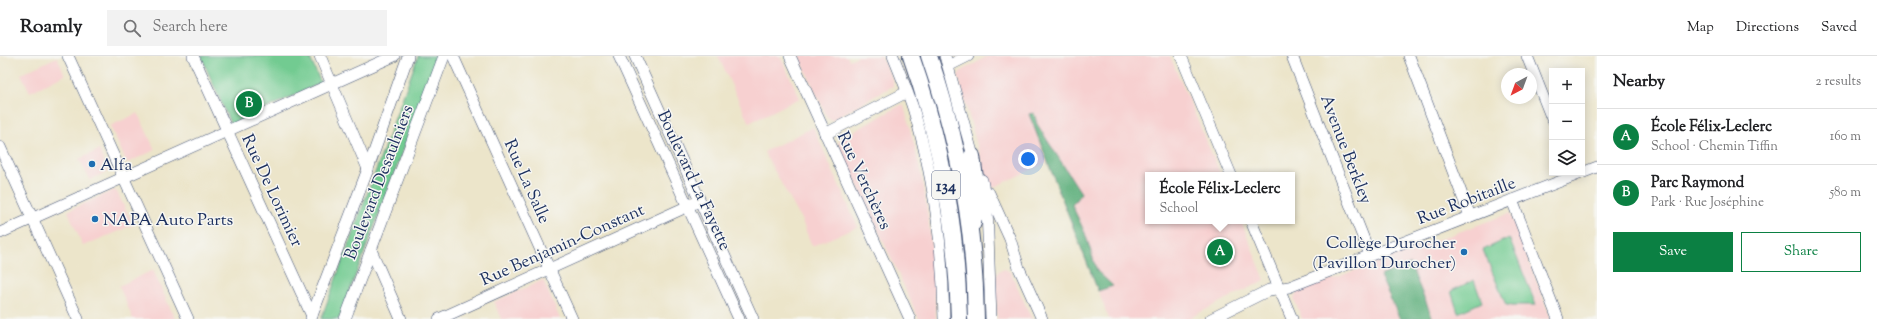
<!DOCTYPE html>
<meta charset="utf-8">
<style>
body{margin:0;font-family:"Sorts Mill Goudy",serif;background:#f2f2f2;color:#202124}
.controls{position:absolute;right:12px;top:12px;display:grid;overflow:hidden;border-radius:0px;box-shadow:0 2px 10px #0003}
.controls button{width:36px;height:36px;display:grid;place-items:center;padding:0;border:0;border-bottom:1px solid #e0e0e0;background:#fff;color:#202124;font:20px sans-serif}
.compass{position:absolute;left:1501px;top:12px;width:36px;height:36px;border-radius:50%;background:#fff;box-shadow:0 2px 10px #0003;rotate:221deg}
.you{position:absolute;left:1028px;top:103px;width:14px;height:14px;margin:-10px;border:3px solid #fff;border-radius:50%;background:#1a73e8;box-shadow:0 0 0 6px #1a73e833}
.badge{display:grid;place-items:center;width:26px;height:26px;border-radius:50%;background:#0b8043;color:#fff;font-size:13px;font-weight:700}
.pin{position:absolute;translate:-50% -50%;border:2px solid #fff;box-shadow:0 1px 4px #0006}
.popup{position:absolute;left:1145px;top:116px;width:150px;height:52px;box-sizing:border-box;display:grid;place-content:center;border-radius:0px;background:#fff;filter:drop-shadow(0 1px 3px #0005);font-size:13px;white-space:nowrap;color:#757577}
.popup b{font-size:15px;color:#202124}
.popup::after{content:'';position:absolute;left:50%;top:100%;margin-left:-8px;border:8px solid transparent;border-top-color:#fff}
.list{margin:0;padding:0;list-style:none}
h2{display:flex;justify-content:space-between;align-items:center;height:52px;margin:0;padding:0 16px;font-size:17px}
h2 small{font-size:13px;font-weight:400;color:#757577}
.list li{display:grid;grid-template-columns:26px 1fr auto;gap:12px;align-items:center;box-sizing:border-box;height:56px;padding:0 16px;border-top:1px solid #e0e0e0}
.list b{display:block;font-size:15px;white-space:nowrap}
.list p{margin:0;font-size:13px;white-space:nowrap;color:#757577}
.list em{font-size:13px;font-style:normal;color:#757577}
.actions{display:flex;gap:8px;padding:12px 16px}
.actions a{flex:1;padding:9px 0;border:1px solid #0b8043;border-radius:0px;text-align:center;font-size:14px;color:#0b8043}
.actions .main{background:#0b8043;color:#fff}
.icon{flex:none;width:22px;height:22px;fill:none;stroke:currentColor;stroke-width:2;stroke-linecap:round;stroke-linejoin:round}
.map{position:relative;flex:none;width:1597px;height:263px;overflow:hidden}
header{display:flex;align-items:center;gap:24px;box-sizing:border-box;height:56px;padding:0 20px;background:#fff;border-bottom:1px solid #e0e0e0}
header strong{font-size:19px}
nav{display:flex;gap:22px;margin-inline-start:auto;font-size:14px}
.search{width:280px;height:36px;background:#f2f2f2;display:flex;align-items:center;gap:10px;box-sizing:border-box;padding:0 14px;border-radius:0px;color:#757577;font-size:15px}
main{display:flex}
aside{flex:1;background:#fff}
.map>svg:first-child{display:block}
.built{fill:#f7d0d0}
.green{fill:#72cb91;stroke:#467d78}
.forest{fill:#5daf7b;stroke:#3c6f6c}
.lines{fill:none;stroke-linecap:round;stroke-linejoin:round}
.minor-casing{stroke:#3a4a6e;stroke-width:12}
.highway-casing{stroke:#3a4a6e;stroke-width:18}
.minor{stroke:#fff;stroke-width:11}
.highway{stroke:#fff;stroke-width:16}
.poi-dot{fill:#1f6fb2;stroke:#f6f6f2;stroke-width:1.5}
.labels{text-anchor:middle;stroke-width:3;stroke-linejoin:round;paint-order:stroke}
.shield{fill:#f6f6f2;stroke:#5d6b8a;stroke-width:1}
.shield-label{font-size:16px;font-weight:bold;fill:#1b2f5e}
.street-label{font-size:17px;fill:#1b2f5e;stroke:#f6f6f2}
.poi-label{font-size:17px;fill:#1b2f5e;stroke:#f6f6f2;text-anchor:start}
</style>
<header>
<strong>Roamly</strong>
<div class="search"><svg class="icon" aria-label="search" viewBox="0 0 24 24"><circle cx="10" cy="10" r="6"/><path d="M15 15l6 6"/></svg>Search here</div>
<nav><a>Map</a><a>Directions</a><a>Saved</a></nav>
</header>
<main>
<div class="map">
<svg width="1597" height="263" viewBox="0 0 1597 263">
<rect width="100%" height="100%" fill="#f6f6f2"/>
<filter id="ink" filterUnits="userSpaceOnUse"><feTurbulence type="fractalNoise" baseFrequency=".025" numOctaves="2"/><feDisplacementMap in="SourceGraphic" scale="8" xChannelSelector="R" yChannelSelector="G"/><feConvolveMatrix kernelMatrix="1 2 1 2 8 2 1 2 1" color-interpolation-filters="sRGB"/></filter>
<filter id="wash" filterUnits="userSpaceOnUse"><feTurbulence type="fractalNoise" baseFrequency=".012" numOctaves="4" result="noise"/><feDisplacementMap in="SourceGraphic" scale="16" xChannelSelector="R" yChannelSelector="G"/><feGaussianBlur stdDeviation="0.9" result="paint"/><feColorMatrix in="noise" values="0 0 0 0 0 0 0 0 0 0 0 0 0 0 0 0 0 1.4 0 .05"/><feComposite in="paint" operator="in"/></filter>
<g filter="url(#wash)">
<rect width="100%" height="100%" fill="#ece5ca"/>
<g class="built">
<polygon points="718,0 780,0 800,42 749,67"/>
<polygon points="799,0 847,0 849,4 858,0 881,0 893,25 893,30 832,64 827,61"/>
<polygon points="988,0 1170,0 1221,119 1148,119 1148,165 1241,165 1265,224 1187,263 1109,263 1048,106 992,132 983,111 958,20 960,16"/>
<polygon points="57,1 65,19 30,36 21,18"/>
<polygon points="901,49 904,50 915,92 924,132 933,198 936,263 919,263 838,87 842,82"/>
<polygon points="138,57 155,94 127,107 110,70"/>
<polygon points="813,71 858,171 812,190 801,163 764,96"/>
<polygon points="99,94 108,115 90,124 79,103"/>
<polygon points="114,134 117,136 133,169 83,190 68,155"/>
<polygon points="1510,157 1551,263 1302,263 1294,243 1297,236"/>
<polygon points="1002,213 1007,214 1011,217 1032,263 997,263 996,222 998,216"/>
<polygon points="153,214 175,263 133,263 119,230"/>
<polygon points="543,224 560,263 501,263 494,246"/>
</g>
<g class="green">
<polygon points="201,0 309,0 321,27 231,69"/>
<polygon points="418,0 439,0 339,263 321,263"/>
<polygon points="1509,182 1536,249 1506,249 1483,194"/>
<polygon points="1474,224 1482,246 1458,257 1451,235"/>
</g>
<g class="forest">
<polygon points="1034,57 1037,68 1081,137 1072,149 1085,177 1097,215 1113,230 1098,235 1029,58"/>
<polygon points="1410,208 1433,263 1400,263 1380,220"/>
</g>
</g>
<g filter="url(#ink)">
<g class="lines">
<g class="minor-casing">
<g id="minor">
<polyline points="68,0 188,263"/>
<polyline points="193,0 312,260"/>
<polyline points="320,0 368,113"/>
<polyline points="453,0 572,263"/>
<polyline points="619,0 739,263"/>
<polyline points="635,0 753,263"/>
<polyline points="790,0 910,263"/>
<path d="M 893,0 C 900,17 907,34 913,52 C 934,120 943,192 944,263"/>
<polyline points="945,0 975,107"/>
<polyline points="1181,0 1231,119"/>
<polyline points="1292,0 1370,199"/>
<polyline points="1409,0 1470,160"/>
<polyline points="1527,0 1552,63"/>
<polyline points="948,10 968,0"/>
<polyline points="825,78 907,36"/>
<polyline points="0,91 78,263"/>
<polyline points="982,124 987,151 991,263"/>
<polyline points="989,137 1010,183 1019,212 1042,263"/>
<polyline points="1512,144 1558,263"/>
<polyline points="1251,165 1292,263"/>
<polyline points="0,177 394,0"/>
<polyline points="371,194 401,263"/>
<polyline points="311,262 368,113 408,0"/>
<polyline points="345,263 444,0"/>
<polyline points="439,263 695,147"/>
<polyline points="1211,263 1269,234 1289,231 1597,111"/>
</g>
</g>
<g class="highway-casing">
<g id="highway">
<path d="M 911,0 C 941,85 957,173 959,263"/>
<path d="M 929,0 C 958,84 975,174 976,263"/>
<polyline points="972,100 978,143 973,167"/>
</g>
</g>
<use href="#minor" class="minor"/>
<use href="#highway" class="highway"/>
</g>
</g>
<g class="poi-dot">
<circle cx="92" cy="108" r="4"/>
<circle cx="95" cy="163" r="4"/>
<circle cx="1464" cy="196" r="4"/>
</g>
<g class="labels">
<rect class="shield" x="932" y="115" width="28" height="28" rx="3"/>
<g class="shield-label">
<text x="946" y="135">134</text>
</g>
<g class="street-label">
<text transform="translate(1347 93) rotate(69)" y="6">Avenue Berkley</text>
<text transform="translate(695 124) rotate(65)" y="6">Boulevard La Fayette</text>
<text transform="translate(865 124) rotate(65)" y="6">Rue Verchères</text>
<text transform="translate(528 125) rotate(66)" y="6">Rue La Salle</text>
<text transform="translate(378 126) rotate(-69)" y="6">Boulevard Desaulniers</text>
<text transform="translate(273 134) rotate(65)" y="6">Rue De Lorimier</text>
<text transform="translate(1466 144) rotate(-21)" y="6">Rue Robitaille</text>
<text transform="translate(562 188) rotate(-24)" y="6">Rue Benjamin-Constant</text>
</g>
<g class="poi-label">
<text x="100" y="114">Alfa</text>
<text x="103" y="169">NAPA Auto Parts</text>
<text x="1456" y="192" text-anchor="end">Collège Durocher<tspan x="1456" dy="20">(Pavillon Durocher)</tspan></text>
</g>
</g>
</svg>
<div class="controls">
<button>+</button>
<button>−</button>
<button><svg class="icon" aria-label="layers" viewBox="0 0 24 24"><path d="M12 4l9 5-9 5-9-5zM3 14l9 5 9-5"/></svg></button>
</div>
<svg class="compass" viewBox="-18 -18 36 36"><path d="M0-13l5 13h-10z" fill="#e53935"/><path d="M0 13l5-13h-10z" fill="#757577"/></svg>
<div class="you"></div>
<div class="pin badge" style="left:1220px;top:196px">A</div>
<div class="popup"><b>École Félix-Leclerc</b>School</div>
<div class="pin badge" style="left:249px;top:48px">B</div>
</div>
<aside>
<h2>Nearby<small>2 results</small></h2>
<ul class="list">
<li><span class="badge">A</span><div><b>École Félix-Leclerc</b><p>School · Chemin Tiffin</p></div><em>160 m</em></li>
<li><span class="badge">B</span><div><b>Parc Raymond</b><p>Park · Rue Joséphine</p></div><em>580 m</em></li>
</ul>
<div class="actions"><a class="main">Save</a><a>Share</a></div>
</aside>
</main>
